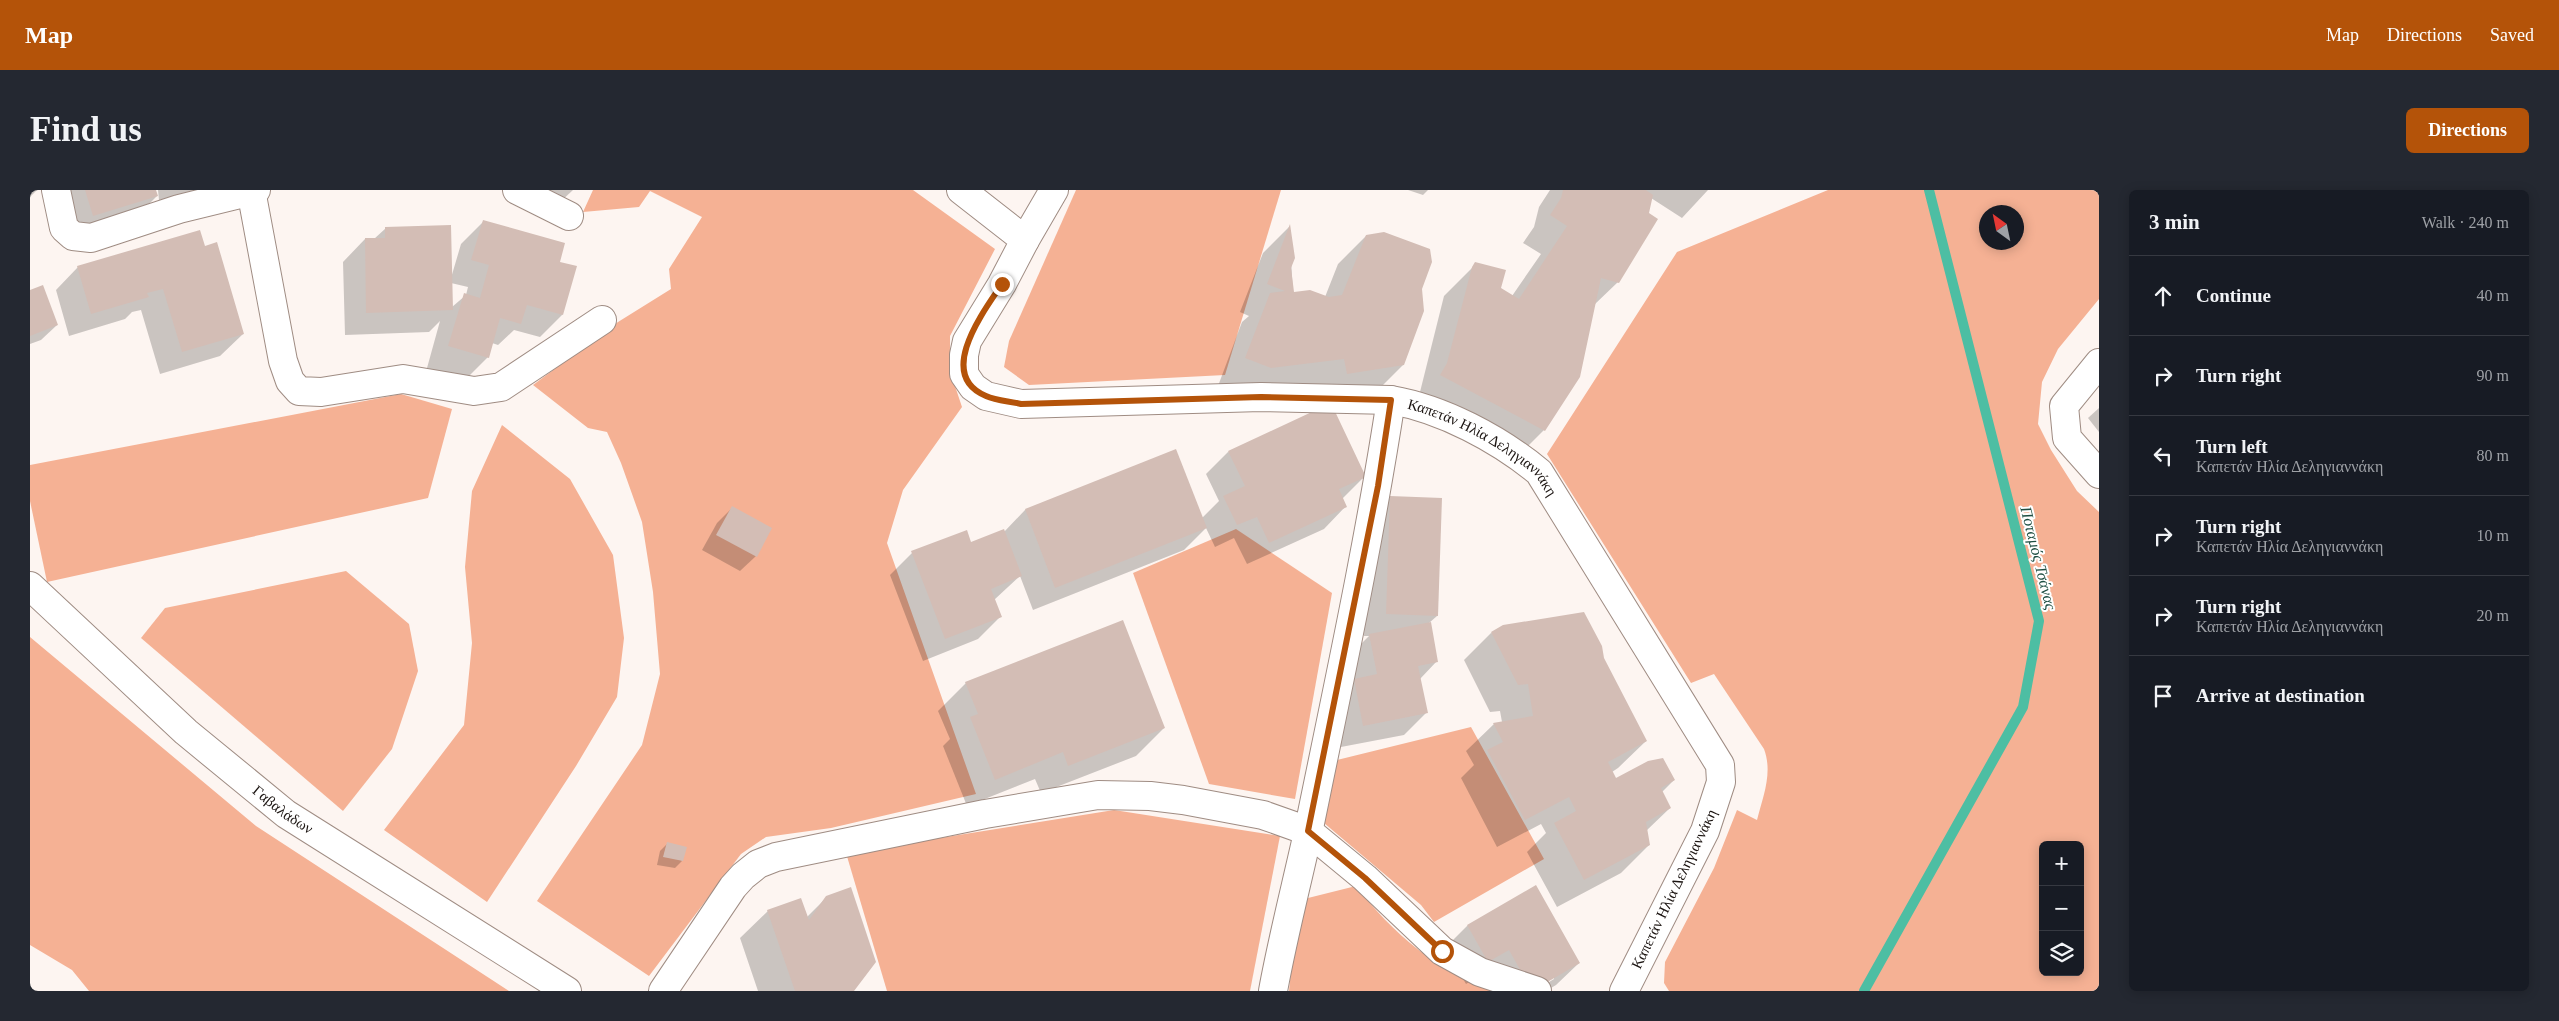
<!DOCTYPE html>
<meta charset="utf-8">
<style>
body{margin:0;font-family:"Times New Roman",serif;background:#242831;color:#f1f3f6}
.controls{position:absolute;right:15px;bottom:15px;display:grid;overflow:hidden;border-radius:8px;box-shadow:0 2px 12px #0003}
.controls button{width:45px;height:45px;display:grid;place-items:center;padding:0;border:0;border-bottom:1px solid #363941;background:#171b24;color:#f1f3f6;font:25px sans-serif}
.compass{position:absolute;left:1949px;top:15px;width:45px;height:45px;border-radius:50%;background:#171b24;box-shadow:0 2px 12px #0003;rotate:327deg}
.stop{position:absolute;width:15px;height:15px;margin:-11px;border:4px solid #b45309;border-radius:50%;background:#fff}
.stop.end{background:#b45309;border-color:#fff;box-shadow:0 1px 5px #0008}
.list{margin:0;padding:0;list-style:none}
h2{display:flex;justify-content:space-between;align-items:center;height:65px;margin:0;padding:0 20px;font-size:21px}
h2 small{font-size:16px;font-weight:400;color:#9ea1a6}
.list li{display:grid;grid-template-columns:32px 1fr auto;gap:15px;align-items:center;box-sizing:border-box;height:80px;padding:0 20px;border-top:1px solid #363941}
.list b{display:block;font-size:19px;white-space:nowrap}
.list p{margin:0;font-size:16px;white-space:nowrap;color:#9ea1a6}
.list em{font-size:16px;font-style:normal;color:#9ea1a6}
.icon{flex:none;width:28px;height:28px;fill:none;stroke:currentColor;stroke-width:2;stroke-linecap:round;stroke-linejoin:round}
.map{position:relative;flex:none;width:2069px;height:801px;overflow:hidden;border-radius:8px}
header{display:flex;align-items:center;gap:30px;box-sizing:border-box;height:70px;padding:0 25px;background:#b45309;color:#fff}
header strong{font-size:24px}
nav{display:flex;gap:28px;margin-inline-start:auto;font-size:18px}
.intro{display:flex;align-items:center;justify-content:space-between;box-sizing:border-box;height:120px;padding:0 30px}
h1{margin:0;font-size:35px}
.button{padding:12px 22px;border-radius:8px;background:#b45309;color:#fff;font-size:18px;font-weight:700}
main{display:flex;gap:30px;padding:0 30px}
aside{flex:1;background:#171b24;border-radius:8px;box-shadow:0 2px 12px #0003}
.map>svg:first-child{display:block}
.green{fill:#f5b194;fill-rule:evenodd}
.shadow{fill:#0003;fill-rule:evenodd}
.lines{fill:none;stroke-linecap:round;stroke-linejoin:round}
.stream{stroke:#4dbea3;stroke-width:10}
.building{fill:#d3bdb5}
.minor-casing{stroke:#9f8c83;stroke-width:30}
.tertiary-casing{stroke:#9f8c83;stroke-width:30}
.minor{stroke:#fff;stroke-width:28}
.tertiary{stroke:#fff;stroke-width:28}
.route{stroke:#b45309;stroke-width:6}
.labels{text-anchor:middle;stroke-width:4;stroke-linejoin:round;paint-order:stroke}
.street-label{font-size:15px;fill:#1b1411;stroke:#fff}
.water-label{font-size:16px;font-style:italic;fill:#1e4e42;stroke:#fff}
</style>
<header>
<strong>Map</strong>
<nav><a>Map</a><a>Directions</a><a>Saved</a></nav>
</header>
<div class="intro"><h1>Find us</h1><a class="button">Directions</a></div>
<main>
<div class="map">
<svg width="2069" height="801" viewBox="0 0 2069 801">
<rect width="100%" height="100%" fill="#fdf5f1"/>
<g class="green">
<polygon points="563,0 883,0 965,59 920,146 920,181 932,217 873,300 857,353 946,604 801,638 736,647 711,664 619,786 507,711 612,555 630,484 623,402 612,332 591,273 577,242 558,238 503,195 588,132 641,99 639,79 672,27 620,1 609,17 553,22"/>
<polygon points="1046,0 1251,0 1195,185 999,195 974,177 979,151"/>
<path d="M 1798,0 L 2069,0 L 2069,109 L 2028,159 L 2012,192 L 2008,234 L 2021,260 L 2047,301 L 2069,322 L 2069,801 L 1639,801 L 1634,793 L 1635,772 L 1684,678 L 1707,620 L 1727,630 C 1733,606 1743,583 1734,559 L 1684,484 L 1661,493 L 1517,264 L 1647,62 ZM 1956,22 L 1986,22 L 1986,52 L 1956,52 ZM 2013,655 L 2050,655 L 2050,782 L 2013,782 Z"/>
<polygon points="371,204 422,219 398,308 17,392 0,311 0,275"/>
<polygon points="472,235 540,289 583,365 594,448 587,507 546,576 457,712 354,640 434,535 442,453 435,377 442,301"/>
<polygon points="1206,339 1302,403 1265,609 1179,594 1103,383"/>
<polygon points="316,381 379,434 388,481 362,559 313,621 111,448 135,418"/>
<polygon points="0,447 226,636 479,801 59,801 42,780 0,755"/>
<polygon points="1441,537 1514,669 1404,732 1391,715 1294,633 1307,570"/>
<polygon points="1084,620 1250,646 1220,801 857,801 816,663"/>
<path d="M 1326,696 C 1362,743 1409,783 1466,801 L 1259,801 L 1267,717 L 1278,708 Z"/>
</g>
<g class="shadow">
<polygon points="0,0 7,0 0,7"/>
<polygon points="36,0 125,0 127,6 111,22 48,41"/>
<polygon points="128,0 182,0 129,10"/>
<polygon points="511,0 543,0 528,14"/>
<polygon points="1378,0 1398,0 1393,5"/>
<polygon points="1520,0 1678,0 1652,28 1621,8 1588,92 1564,115 1514,240 1487,267 1383,213 1390,202 1414,106 1446,74 1470,98 1482,106 1511,64 1493,53 1504,37 1509,17"/>
<path d="M 454,31 L 529,73 L 532,125 L 510,147 L 484,140 L 468,155 L 462,153 L 458,167 L 435,190 L 397,178 L 410,131 L 399,142 L 315,145 L 313,72 L 335,49 L 344,49 L 356,38 L 421,88 L 431,54 ZM 421,93 L 438,97 L 436,105 L 422,117 Z"/>
<polygon points="1259,37 1263,103 1295,107 1308,74 1336,46 1390,99 1373,175 1345,203 1188,196 1212,132 1219,126 1210,122 1233,63"/>
<polygon points="174,57 213,144 190,166 130,184 111,120 102,122 95,129 39,146 26,100 48,77"/>
<polygon points="0,102 27,135 11,150 0,154"/>
<polygon points="2069,218 2069,242 2058,228"/>
<polygon points="1146,261 1172,328 1189,311 1176,284 1198,262 1334,287 1312,309 1316,316 1294,339 1217,374 1204,348 1185,357 1176,338 1154,360 1003,420 990,386 964,410 970,427 948,449 893,471 860,385 882,363 941,353 974,342 995,320"/>
<polygon points="1361,307 1407,426 1399,433 1407,471 1390,489 1396,523 1374,545 1311,557 1302,512 1318,467 1339,446 1334,446 1338,329"/>
<polygon points="702,318 726,366 710,381 672,360 687,333"/>
<polygon points="1461,443 1573,469 1616,551 1588,578 1582,582 1586,589 1644,590 1632,602 1640,618 1616,641 1619,655 1591,683 1527,717 1497,662 1516,643 1511,634 1467,657 1431,588 1444,575 1436,561 1464,534 1472,532 1470,521 1460,522 1434,470"/>
<polygon points="936,493 1134,538 1106,566 1011,603 1005,589 937,616 913,556 920,549 908,521"/>
<polygon points="637,654 652,671 645,678 627,675 630,661"/>
<polygon points="1505,697 1549,773 1526,795 1516,801 1504,801 1524,789 1524,786 1457,781 1436,794 1415,758 1437,736"/>
<polygon points="797,707 823,801 728,801 710,748 738,721 776,728"/>
</g>
<g class="lines">
<polyline class="stream" points="1834,801 1993,517 2009,431 1899,0"/>
</g>
<g class="building">
<polygon points="55,0 126,0 128,6 63,26"/>
<polygon points="1533,0 1616,0 1623,5 1619,23 1628,29 1589,93 1571,88 1550,187 1515,241 1410,185 1417,173 1442,77 1445,72 1476,80 1471,98 1489,109 1537,36 1520,25 1531,8"/>
<polygon points="453,30 535,53 530,72 547,76 533,125 497,115 491,134 470,128 459,168 418,156 434,103 450,108 459,75 441,70"/>
<polygon points="1260,34 1265,68 1261,78 1264,102 1280,100 1299,107 1312,105 1336,45 1354,42 1400,59 1402,72 1392,99 1394,121 1374,175 1317,184 1314,169 1241,178 1215,168 1240,103 1255,101 1237,94"/>
<polygon points="421,35 423,120 336,123 335,48 355,48 355,37"/>
<polygon points="170,40 175,56 187,52 214,144 152,162 133,99 117,103 119,107 61,124 47,76"/>
<polygon points="13,95 28,135 0,146 0,100"/>
<polygon points="1301,213 1336,287 1309,299 1317,317 1239,353 1227,327 1207,335 1193,306 1215,296 1198,261"/>
<polygon points="1146,259 1177,338 1025,398 995,319"/>
<polygon points="1360,306 1412,308 1408,426 1356,424"/>
<polygon points="702,316 742,338 727,367 686,345"/>
<polygon points="974,339 992,386 961,399 972,427 915,449 881,361 937,340 941,352"/>
<polygon points="1554,422 1572,456 1574,468 1617,551 1578,572 1586,588 1618,571 1633,568 1645,590 1631,598 1641,618 1616,632 1620,655 1554,690 1524,633 1546,621 1539,607 1495,630 1457,560 1473,552 1463,533 1503,526 1498,494 1488,495 1461,442 1473,435"/>
<polygon points="1093,430 1135,538 1038,576 1033,562 965,590 940,527 948,524 935,492"/>
<polygon points="1401,432 1408,472 1388,476 1398,523 1333,536 1324,489 1347,484 1339,444"/>
<polygon points="637,652 657,657 653,671 633,667"/>
<polygon points="1506,695 1550,773 1502,801 1479,760 1458,772 1437,735"/>
<polygon points="821,697 846,772 824,801 765,801 737,720 771,708 779,730 796,706"/>
</g>
<g class="lines">
<g class="minor-casing">
<g id="minor">
<polyline points="26,0 34,38 43,46 61,48 149,19 226,0"/>
<polyline points="221,0 253,171 260,191 269,201 291,202 373,189 444,201 471,197 572,130"/>
<polyline points="487,0 539,26"/>
<path id="s1" d="M 931,0 L 995,50 L 972,94 L 937,151 L 934,165 L 934,184 L 943,197 L 956,206 L 991,214 L 1231,207 L 1361,210 C 1413,219 1469,249 1509,282 L 1690,575 L 1691,592 L 1675,641 L 1594,801"/>
<polyline points="995,50 1024,0"/>
<polyline points="2069,173 2034,216 2037,248 2069,284"/>
<polyline points="633,801 703,697 713,686 728,674 746,667 955,624 1068,605 1120,606 1153,610 1233,625 1278,641 1335,688 1412,761 1450,782 1507,801"/>
<path d="M 1243,801 C 1253,746 1267,693 1279,638 C 1308,496 1339,354 1361,210"/>
</g>
</g>
<g class="tertiary-casing">
<g id="tertiary">
<path id="s2" d="M 0,396 L 156,542 L 256,624 L 537,801"/>
</g>
</g>
<use href="#minor" class="minor"/>
<use href="#tertiary" class="tertiary"/>
</g>
<g class="lines">
<path class="route" d="M 972,94 C 954,121 905,185 956,206 C 967,211 980,211 991,214 L 1231,207 L 1361,210 L 1348,296 L 1278,641 L 1335,688 L 1412,761"/>
</g>
<g class="labels">
<g class="street-label">
<text dy="5" stroke="none"><textPath href="#s1" startOffset="774">Καπετάν Ηλία Δεληγιαννάκη</textPath></text>
<text dy="5" stroke="none"><textPath href="#s2" startOffset="338">Γαβαλάδων</textPath></text>
<text transform="translate(1644 699) rotate(-64)" y="5">Καπετάν Ηλία Δεληγιαννάκη</text>
</g>
<g class="water-label">
<text transform="translate(2009 368) rotate(76)" y="6">Ποταμός Τσάνας</text>
</g>
</g>
</svg>
<div class="controls">
<button>+</button>
<button>−</button>
<button><svg class="icon" aria-label="layers" viewBox="0 0 24 24"><path d="M12 4l9 5-9 5-9-5zM3 14l9 5 9-5"/></svg></button>
</div>
<svg class="compass" viewBox="-18 -18 36 36"><path d="M0-13l5 13h-10z" fill="#e53935"/><path d="M0 13l5-13h-10z" fill="#9ea1a6"/></svg>
<div class="stop" style="left:1412px;top:761px"></div>
<div class="stop end" style="left:972px;top:94px"></div>
</div>
<aside>
<h2>3 min<small>Walk · 240 m</small></h2>
<ul class="list">
<li><svg class="icon" aria-label="ahead" viewBox="0 0 24 24"><path d="M12 20V5M6 11l6-6 6 6"/></svg><div><b>Continue</b></div><em>40 m</em></li>
<li><svg class="icon" aria-label="right" viewBox="0 0 24 24"><path d="M7 20v-9h11M14 6l5 5-5 5"/></svg><div><b>Turn right</b></div><em>90 m</em></li>
<li><svg class="icon" aria-label="left" viewBox="0 0 24 24"><path d="M17 20v-9H6M10 6l-5 5 5 5"/></svg><div><b>Turn left</b><p>Καπετάν Ηλία Δεληγιαννάκη</p></div><em>80 m</em></li>
<li><svg class="icon" aria-label="right" viewBox="0 0 24 24"><path d="M7 20v-9h11M14 6l5 5-5 5"/></svg><div><b>Turn right</b><p>Καπετάν Ηλία Δεληγιαννάκη</p></div><em>10 m</em></li>
<li><svg class="icon" aria-label="right" viewBox="0 0 24 24"><path d="M7 20v-9h11M14 6l5 5-5 5"/></svg><div><b>Turn right</b><p>Καπετάν Ηλία Δεληγιαννάκη</p></div><em>20 m</em></li>
<li><svg class="icon" aria-label="arrive" viewBox="0 0 24 24"><path d="M6 21V4h12l-3 4 3 4H6"/></svg><div><b>Arrive at destination</b></div></li>
</ul>
</aside>
</main>
